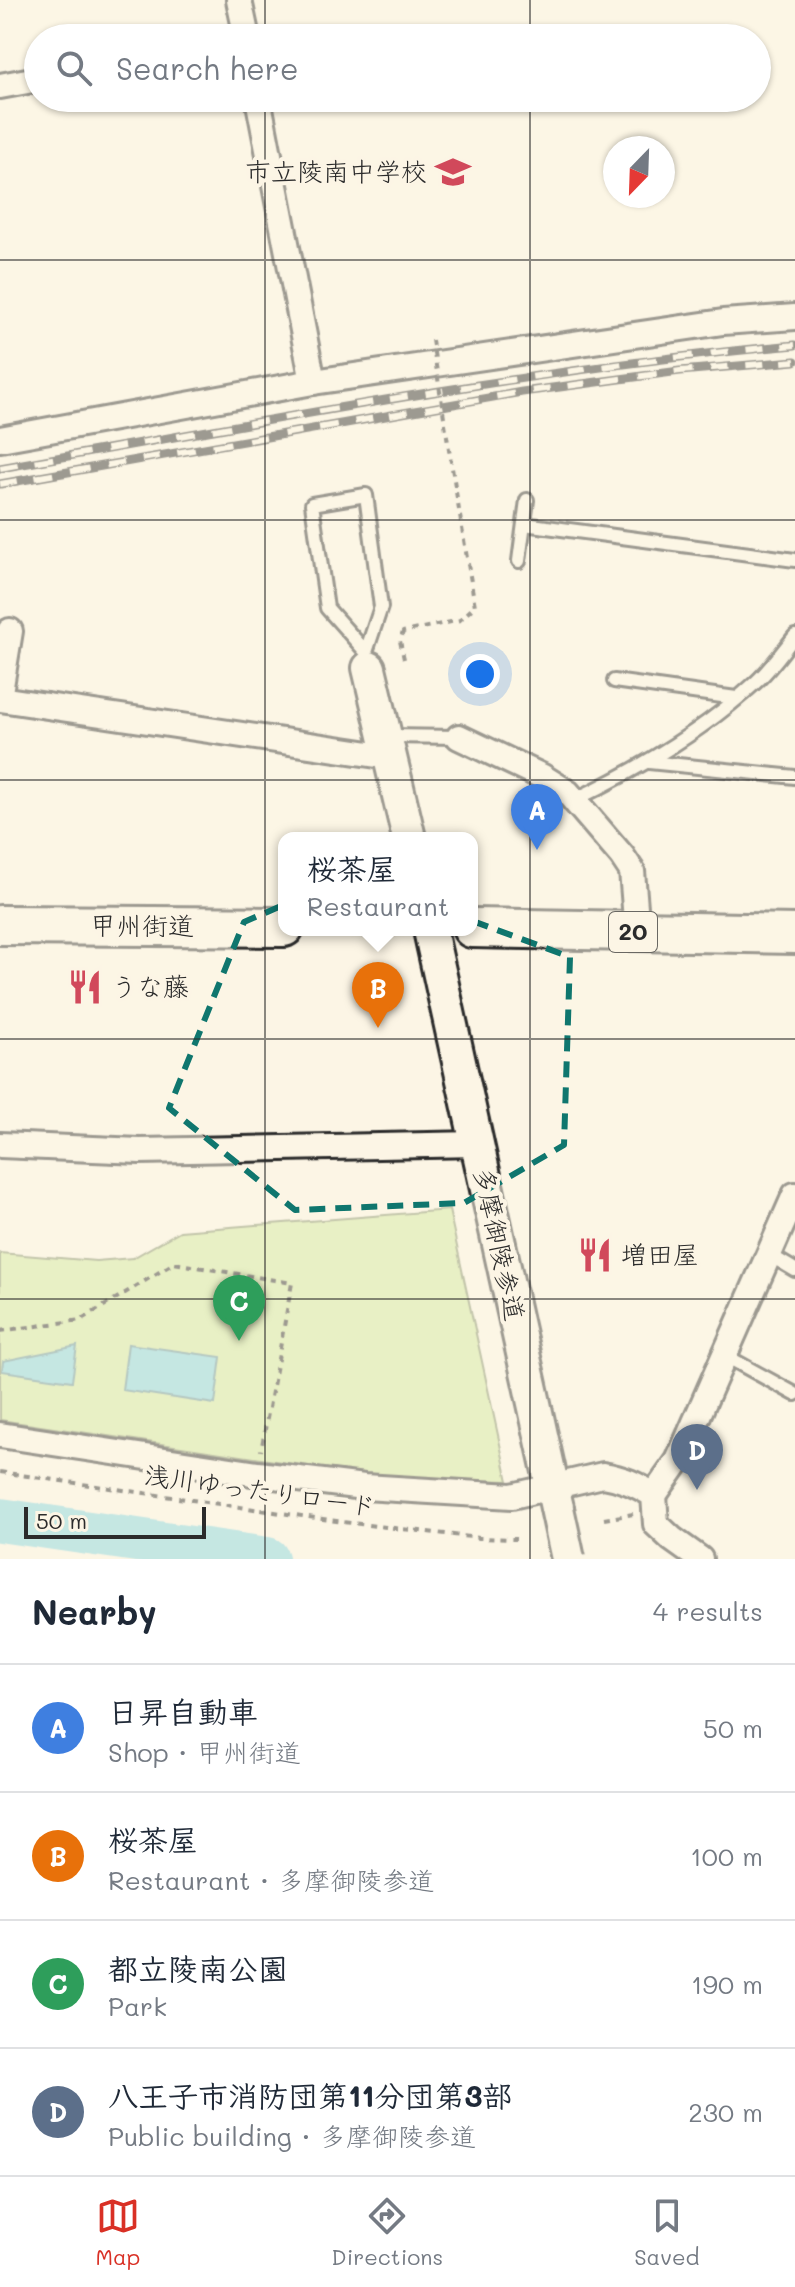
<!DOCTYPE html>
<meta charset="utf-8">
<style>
body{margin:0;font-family:Mali,"Klee One",sans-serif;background:#f6f6f7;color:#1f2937}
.compass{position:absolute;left:603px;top:136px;width:72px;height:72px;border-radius:50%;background:#fff;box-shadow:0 2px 6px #0004;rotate:203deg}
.scale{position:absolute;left:24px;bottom:20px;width:182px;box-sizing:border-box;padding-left:8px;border:4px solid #2b2b2b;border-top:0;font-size:22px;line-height:28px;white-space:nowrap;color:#2b2b2b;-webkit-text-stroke:6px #fcf5e5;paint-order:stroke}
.you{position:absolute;left:480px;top:674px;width:28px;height:28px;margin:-20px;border:6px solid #fff;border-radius:50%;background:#1a73e8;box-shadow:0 0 0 12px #1a73e833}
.badge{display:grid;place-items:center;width:52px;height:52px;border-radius:50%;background:#d93025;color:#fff;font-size:26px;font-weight:700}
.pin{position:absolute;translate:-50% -66px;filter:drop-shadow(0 2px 4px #0008)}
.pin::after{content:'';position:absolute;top:42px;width:28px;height:24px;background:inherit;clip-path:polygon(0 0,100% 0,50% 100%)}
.popup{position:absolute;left:278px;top:832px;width:200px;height:104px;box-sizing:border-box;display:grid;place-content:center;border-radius:16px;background:#fff;filter:drop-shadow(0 2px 6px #0005);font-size:26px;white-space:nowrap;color:#747a83}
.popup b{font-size:30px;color:#1f2937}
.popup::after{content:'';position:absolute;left:50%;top:100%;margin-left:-16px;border:16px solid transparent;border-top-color:#fff}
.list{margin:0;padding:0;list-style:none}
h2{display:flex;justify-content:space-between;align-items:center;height:104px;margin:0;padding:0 32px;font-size:34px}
h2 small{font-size:26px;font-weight:400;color:#747a83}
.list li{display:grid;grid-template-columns:52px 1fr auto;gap:24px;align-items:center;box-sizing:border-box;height:128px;padding:0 32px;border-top:2px solid #e0e1e3}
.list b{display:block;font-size:30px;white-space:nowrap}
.list p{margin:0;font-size:26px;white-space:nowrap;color:#747a83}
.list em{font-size:26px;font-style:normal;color:#747a83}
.icon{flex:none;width:44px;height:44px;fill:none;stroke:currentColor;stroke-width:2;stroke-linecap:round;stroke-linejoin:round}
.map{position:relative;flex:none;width:795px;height:1559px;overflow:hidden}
.search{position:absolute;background:#fff;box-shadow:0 2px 6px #0004;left:24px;right:24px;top:24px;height:88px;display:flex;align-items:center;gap:20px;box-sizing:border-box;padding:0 28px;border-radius:44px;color:#747a83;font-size:30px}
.sheet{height:616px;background:#fff}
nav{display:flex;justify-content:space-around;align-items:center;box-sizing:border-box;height:112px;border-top:2px solid #e0e1e3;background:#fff;font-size:22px;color:#747a83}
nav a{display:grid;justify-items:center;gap:4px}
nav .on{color:#d93025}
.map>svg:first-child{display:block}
.green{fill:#d1e89d;stroke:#7e8a64;stroke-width:2}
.water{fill:#83d4de;stroke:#609096;stroke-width:2}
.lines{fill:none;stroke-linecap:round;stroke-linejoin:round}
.river{stroke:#83d4de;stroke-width:44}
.service-casing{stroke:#2b2b2b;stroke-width:18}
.minor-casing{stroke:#2b2b2b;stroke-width:30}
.secondary-casing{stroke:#2b2b2b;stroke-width:38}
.trunk-casing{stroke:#2b2b2b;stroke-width:44}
.path{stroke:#2b2b2b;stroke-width:4;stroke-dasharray:6 6;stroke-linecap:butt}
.service{stroke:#fcf5e5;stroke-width:12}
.minor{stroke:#fcf5e5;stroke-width:24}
.secondary{stroke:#fcf5e5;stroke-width:32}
.trunk{stroke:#fcf5e5;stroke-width:38}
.rail-casing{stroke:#2b2b2b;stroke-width:9}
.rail{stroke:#fcf5e5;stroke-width:6;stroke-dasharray:18;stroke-linecap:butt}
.secondary-bridge-casing{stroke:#2b2b2b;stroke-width:38;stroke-linecap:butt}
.path-bridge{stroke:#2b2b2b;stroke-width:4;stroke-dasharray:6 6;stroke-linecap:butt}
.secondary-bridge{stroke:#fcf5e5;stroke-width:32}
.marked{fill:none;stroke:#0f766e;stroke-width:6;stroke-dasharray:16 10;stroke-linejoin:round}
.grid{fill:none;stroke:#2b2b2b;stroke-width:2;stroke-opacity:0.55}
.labels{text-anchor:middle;stroke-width:8;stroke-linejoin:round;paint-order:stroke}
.shield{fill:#fcf5e5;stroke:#6a6863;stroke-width:2}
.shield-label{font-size:24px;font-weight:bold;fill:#2b2b2b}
.poi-label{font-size:26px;fill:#2b2b2b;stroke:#fcf5e5;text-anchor:start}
.street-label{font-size:26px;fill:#2b2b2b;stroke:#fcf5e5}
</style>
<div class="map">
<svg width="795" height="1559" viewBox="0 0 795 1559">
<rect width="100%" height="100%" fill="#fcf5e5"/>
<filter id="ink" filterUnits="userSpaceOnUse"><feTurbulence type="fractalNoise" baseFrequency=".0125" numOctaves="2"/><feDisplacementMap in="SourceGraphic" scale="16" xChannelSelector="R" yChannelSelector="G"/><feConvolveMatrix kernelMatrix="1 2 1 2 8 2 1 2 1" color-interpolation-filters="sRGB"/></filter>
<g filter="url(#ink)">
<polygon class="green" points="449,1210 508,1481 389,1478 0,1420 0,1253 96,1261 133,1258 180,1231"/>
<g class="water">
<polygon points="128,1344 221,1357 215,1404 122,1390"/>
<polygon points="77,1346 72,1381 2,1371 3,1361"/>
</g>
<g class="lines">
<polyline class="river" points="0,1520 267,1559"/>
<g class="service-casing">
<g id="service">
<polyline points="524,524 795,560"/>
<polyline points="519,561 527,500"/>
<polyline points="366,652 381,607 366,495 312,504 327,608 366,652 369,668"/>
<polyline points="614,681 736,698"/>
<polyline points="386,736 459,737"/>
<polyline points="649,762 795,777"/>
<path d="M 574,800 C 639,769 702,732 755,683 C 770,670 782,652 795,636"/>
<polyline points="768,1254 795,1270"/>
<polyline points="724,1355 795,1394"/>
</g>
</g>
<g class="minor-casing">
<g id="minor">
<polyline points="239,0 247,38"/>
<polyline points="0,86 38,79"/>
<polyline points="258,98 313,382"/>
<polyline points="0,439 313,382 723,322 795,317"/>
<polyline points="0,692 10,631"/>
<polyline points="0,699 390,757"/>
<polyline points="459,737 541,776 568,793 622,856 632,871 637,932"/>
<polyline points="0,1145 140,1151 477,1144"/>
<path d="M 0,1435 L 258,1474 L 364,1487 L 512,1496 L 603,1475 C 623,1478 637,1485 654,1495 L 656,1524 L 672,1539 L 700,1559"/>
<polyline points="654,1495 678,1461 795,1195"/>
</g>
</g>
<g class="secondary-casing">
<g id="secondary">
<polyline points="369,668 409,838"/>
<polyline points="430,930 557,1508"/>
</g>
</g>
<g class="trunk-casing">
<g id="trunk">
<polyline points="0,925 284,927"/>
<polyline points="472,928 795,934"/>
</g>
</g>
<g class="path">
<polyline points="404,659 400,641 403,632 460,620 475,606 451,462"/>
<polyline points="0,1331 81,1320 174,1263 292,1283 261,1451"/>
<polyline points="0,1472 343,1522 479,1538 516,1539"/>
<polyline points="604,1519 633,1514"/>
</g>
<use href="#service" class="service"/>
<use href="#minor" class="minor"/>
<use href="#secondary" class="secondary"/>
<use href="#trunk" class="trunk"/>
<g class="rail-casing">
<g id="rail">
<path d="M 0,468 C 264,422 527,369 795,345"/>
<polyline points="0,484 522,392 680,371 795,361"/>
</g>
</g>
<use href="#rail" class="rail"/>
<g class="secondary-bridge-casing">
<polyline id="secondary-bridge" points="557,1508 568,1559"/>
</g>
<polyline class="path-bridge" points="432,340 451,462"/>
<use href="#secondary-bridge" class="secondary-bridge"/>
</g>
</g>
<path d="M0 0H795V1559H0ZM 351,876 L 570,957 L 564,1145 L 464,1203 L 295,1210 L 169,1108 L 244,922 Z" fill="#fcf5e5" fill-opacity=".55" fill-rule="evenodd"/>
<path class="marked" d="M 351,876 L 570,957 L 564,1145 L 464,1203 L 295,1210 L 169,1108 L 244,922 Z"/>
<path class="grid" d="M 265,0 L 265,38M 530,0 L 530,38M 265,98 L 265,1559M 530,98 L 530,1559M 0,260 L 795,260M 0,520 L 795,520M 0,780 L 795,780M 0,1039 L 795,1039M 0,1299 L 795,1299"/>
<defs>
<g id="school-bare" transform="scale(2.76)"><path d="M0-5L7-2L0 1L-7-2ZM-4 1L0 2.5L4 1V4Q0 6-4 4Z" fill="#d1495b" stroke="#fcf5e5" stroke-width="2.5" paint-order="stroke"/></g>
<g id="restaurant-bare" transform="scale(2.76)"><path d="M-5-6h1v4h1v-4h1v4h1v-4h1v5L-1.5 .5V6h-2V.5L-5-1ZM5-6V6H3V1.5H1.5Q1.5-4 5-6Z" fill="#d1495b" stroke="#fcf5e5" stroke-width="2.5" paint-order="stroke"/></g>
</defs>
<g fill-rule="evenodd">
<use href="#school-bare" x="453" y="172"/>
<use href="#restaurant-bare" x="85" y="987"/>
<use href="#restaurant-bare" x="595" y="1255"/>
</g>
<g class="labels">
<rect class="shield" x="609" y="912" width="48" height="40" rx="6"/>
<g class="shield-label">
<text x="633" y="940">20</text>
</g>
<g class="poi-label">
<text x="427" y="181" text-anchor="end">市立陵南中学校</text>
<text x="111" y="996">うな藤</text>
<text x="621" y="1264">増田屋</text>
</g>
<g class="street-label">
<text x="142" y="935">甲州街道</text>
<text transform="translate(499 1244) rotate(78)" y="9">多摩御陵参道</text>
<text transform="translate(260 1491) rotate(8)" y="9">浅川ゆったりロード</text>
</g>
</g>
</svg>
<svg class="compass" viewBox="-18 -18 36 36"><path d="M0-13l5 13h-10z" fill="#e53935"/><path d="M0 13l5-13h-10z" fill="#747a83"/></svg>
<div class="scale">50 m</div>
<div class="you"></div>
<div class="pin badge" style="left:537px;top:850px;background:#3f7fe0">A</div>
<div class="pin badge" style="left:378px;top:1028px;background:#e8710a">B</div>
<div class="popup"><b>桜茶屋</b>Restaurant</div>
<div class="pin badge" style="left:239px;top:1341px;background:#2e9e5b">C</div>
<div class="pin badge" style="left:697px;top:1490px;background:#5c6f8a">D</div>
<div class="search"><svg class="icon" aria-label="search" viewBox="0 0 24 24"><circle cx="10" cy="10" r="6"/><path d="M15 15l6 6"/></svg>Search here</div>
</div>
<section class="sheet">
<h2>Nearby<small>4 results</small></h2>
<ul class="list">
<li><span class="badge" style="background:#3f7fe0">A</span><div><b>日昇自動車</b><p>Shop · 甲州街道</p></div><em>50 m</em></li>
<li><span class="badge" style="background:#e8710a">B</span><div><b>桜茶屋</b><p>Restaurant · 多摩御陵参道</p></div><em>100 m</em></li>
<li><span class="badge" style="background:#2e9e5b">C</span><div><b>都立陵南公園</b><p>Park</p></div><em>190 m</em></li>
<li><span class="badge" style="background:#5c6f8a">D</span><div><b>八王子市消防団第11分団第3部</b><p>Public building · 多摩御陵参道</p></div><em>230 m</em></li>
</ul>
</section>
<nav>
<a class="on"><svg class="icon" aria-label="map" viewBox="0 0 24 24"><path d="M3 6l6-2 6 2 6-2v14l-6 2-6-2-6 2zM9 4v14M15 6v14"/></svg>Map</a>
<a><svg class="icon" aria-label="directions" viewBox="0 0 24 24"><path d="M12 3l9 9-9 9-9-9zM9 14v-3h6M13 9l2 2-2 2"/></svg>Directions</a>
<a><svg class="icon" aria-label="saved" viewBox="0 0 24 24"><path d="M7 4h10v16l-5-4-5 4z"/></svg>Saved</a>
</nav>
